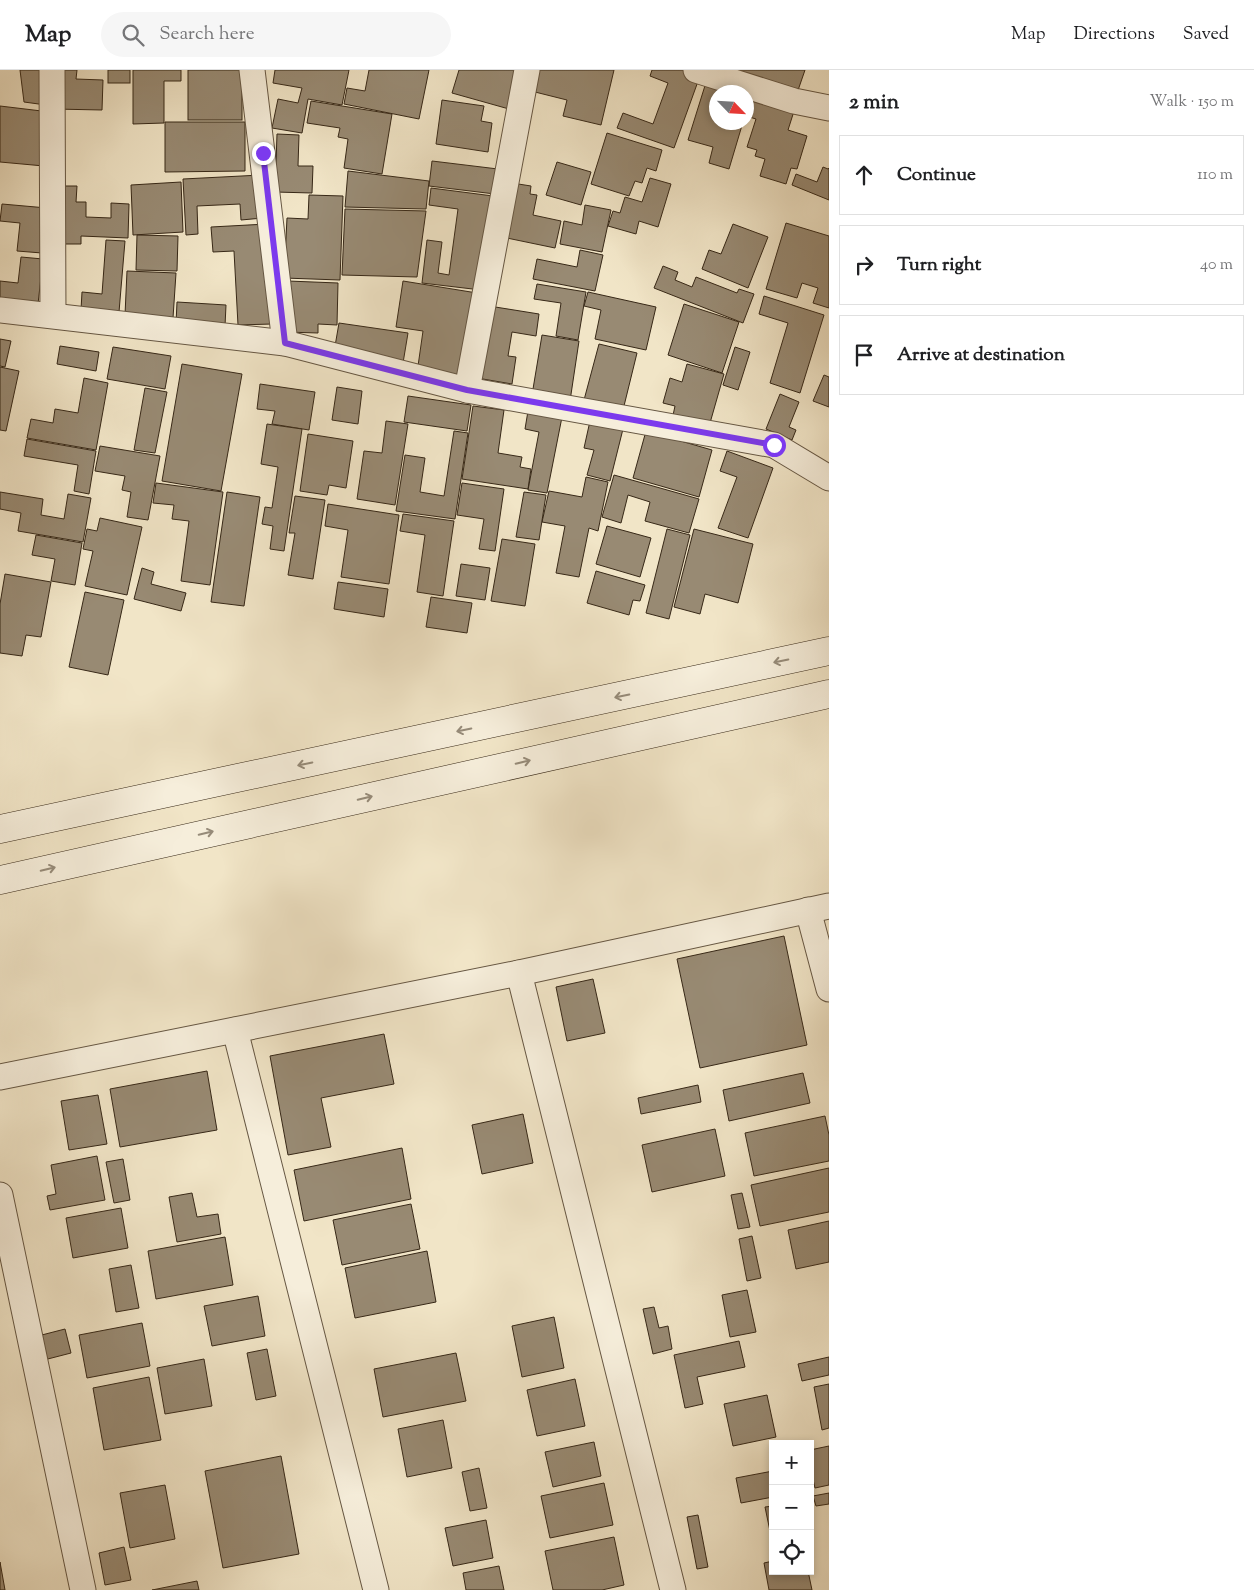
<!DOCTYPE html>
<meta charset="utf-8">
<style>
body{margin:0;font-family:"Sorts Mill Goudy",serif;background:#f6f6f6;color:#202124}
.controls{position:absolute;right:15px;bottom:15px;display:grid;overflow:hidden;border-radius:0px;box-shadow:0 2px 8px #0003}
.controls button{width:45px;height:45px;display:grid;place-items:center;padding:0;border:0;border-bottom:1px solid #e0e0e0;background:#fff;color:#202124;font:25px sans-serif}
.compass{position:absolute;left:709px;top:15px;width:45px;height:45px;border-radius:50%;background:#fff;box-shadow:0 2px 8px #0003;rotate:115deg}
.stop{position:absolute;width:15px;height:15px;margin:-11px;border:4px solid #7c3aed;border-radius:50%;background:#fff}
.stop.end{background:#7c3aed;border-color:#fff;box-shadow:0 1px 5px #0008}
.list{margin:0;padding:0;list-style:none}
h2{display:flex;justify-content:space-between;align-items:center;height:65px;margin:0;padding:0 20px;font-size:21px}
h2 small{font-size:16px;font-weight:400;color:#757577}
.list li{display:grid;grid-template-columns:32px 1fr auto;gap:15px;align-items:center;box-sizing:border-box;height:80px;margin:0 10px 10px;padding:0 10px;border:1px solid #e0e0e0;border-radius:0px}
.list b{display:block;font-size:19px;white-space:nowrap}
.list em{font-size:16px;font-style:normal;color:#757577}
.icon{flex:none;width:28px;height:28px;fill:none;stroke:currentColor;stroke-width:2;stroke-linecap:round;stroke-linejoin:round}
.map{position:relative;flex:none;width:829px;height:1520px;overflow:hidden}
header{display:flex;align-items:center;gap:30px;box-sizing:border-box;height:70px;padding:0 25px;background:#fff;border-bottom:1px solid #e0e0e0}
header strong{font-size:24px}
nav{display:flex;gap:28px;margin-inline-start:auto;font-size:18px}
.search{width:350px;height:45px;background:#f6f6f6;display:flex;align-items:center;gap:12px;box-sizing:border-box;padding:0 18px;border-radius:28px;color:#757577;font-size:19px}
main{display:flex}
aside{flex:1;background:#fff}
.map>svg:first-child{display:block}
.building{fill:#988a73;stroke:#372817}
.lines{fill:none;stroke-linecap:round;stroke-linejoin:round}
.street-casing{stroke:#665743;stroke-width:27}
.secondary-casing{stroke:#372817;stroke-width:29}
.street{stroke:#f6eedb;stroke-width:25}
.secondary{stroke:#f6eedb;stroke-width:28}
.oneway{stroke:#968b79}
.route{stroke:#7c3aed;stroke-width:6}
</style>
<header>
<strong>Map</strong>
<div class="search"><svg class="icon" aria-label="search" viewBox="0 0 24 24"><circle cx="10" cy="10" r="6"/><path d="M15 15l6 6"/></svg>Search here</div>
<nav><a>Map</a><a>Directions</a><a>Saved</a></nav>
</header>
<main>
<div class="map">
<svg width="829" height="1520" viewBox="0 0 829 1520">
<rect width="100%" height="100%" fill="#f1e5c7"/>
<filter id="stains"><feTurbulence type="fractalNoise" baseFrequency=".004" numOctaves="4"/><feColorMatrix values="0 0 0 0 .2 0 0 0 0 .09 0 0 0 0 .02 0 0 0 .5 -.17"/></filter>
<radialGradient id="worn" r=".72"><stop offset=".6" stop-color="#630" stop-opacity="0"/><stop offset="1" stop-color="#630" stop-opacity=".3"/></radialGradient>
<g class="building">
<polygon points="20,0 44,0 46,35 24,32"/>
<polygon points="56,0 77,0 76,9 103,10 102,40 54,39"/>
<rect x="108" y="0" width="22" height="13"/>
<polygon points="133,0 181,0 181,11 164,11 164,53 133,54"/>
<rect x="188" y="0" width="54" height="50"/>
<polygon points="275,0 349,0 342,35 308,29 302,63 272,58 278,29 298,33 302,18 273,13"/>
<polygon points="369,0 429,0 419,49 344,34 347,18 365,21"/>
<polygon points="459,0 520,0 509,39 452,23"/>
<polygon points="536,0 614,0 601,55 563,46 567,30 531,21"/>
<polygon points="652,0 691,0 701,3 674,78 617,58 623,43 653,54 668,13 650,6"/>
<polygon points="735,0 805,0 795,29"/>
<polygon points="708,6 753,20 746,42 746,22 716,22 716,52 743,52 729,99 709,93 713,77 688,70"/>
<polygon points="753,26 795,38 788,60 807,66 797,99 791,98 786,114 760,106 765,89 755,86 757,80 747,77 756,49 746,46"/>
<polygon points="442,30 484,36 481,51 492,53 488,82 436,74"/>
<polygon points="311,31 392,44 382,104 344,98 348,69 338,67 340,58 307,53"/>
<polygon points="0,36 50,42 44,96 0,92"/>
<polygon points="165,52 245,52 245,101 165,102"/>
<polygon points="607,63 662,80 656,101 647,98 642,113 635,111 629,126 591,114"/>
<polygon points="277,64 299,65 298,96 313,96 312,123 275,122"/>
<polygon points="432,91 498,99 495,124 429,116"/>
<polygon points="557,92 591,102 581,135 546,125"/>
<polygon points="823,97 828,99 829,98 829,130 792,115 796,104 817,112"/>
<polygon points="348,101 429,111 426,139 345,137"/>
<polygon points="261,105 263,148 241,150 240,134 197,136 198,164 186,165 183,109"/>
<polygon points="650,108 671,114 658,157 639,151 636,164 608,156 613,141 620,143 625,127 642,132"/>
<polygon points="181,112 183,162 133,165 131,115"/>
<polygon points="512,113 531,116 530,124 537,125 533,145 561,151 555,178 502,167"/>
<polygon points="61,116 77,116 76,132 86,132 86,147 111,148 111,133 129,134 128,168 81,166 81,174 60,174"/>
<polygon points="431,118 493,126 481,220 422,213 427,170 442,172 438,203 449,205 458,139 429,135"/>
<polygon points="309,125 343,126 340,210 284,208 287,148 308,149"/>
<polygon points="2,134 47,138 42,183 17,181 20,153 0,151"/>
<polygon points="585,135 611,140 602,182 560,174 564,151 582,155"/>
<polygon points="345,139 426,141 417,207 342,205"/>
<polygon points="786,153 829,166 829,238 813,233 818,218 802,213 797,228 766,219"/>
<polygon points="267,154 272,254 238,255 234,181 213,182 211,157"/>
<polygon points="733,154 768,167 748,218 702,199 709,180 721,184"/>
<polygon points="137,165 178,166 177,201 136,200"/>
<polygon points="106,170 125,171 119,242 81,240 82,222 102,224"/>
<polygon points="580,180 603,185 595,221 533,209 537,189 577,197"/>
<polygon points="21,187 43,189 38,234 0,230 0,211 18,213"/>
<polygon points="663,196 678,202 675,210 692,217 696,207 737,223 739,219 754,224 743,253 654,218"/>
<polygon points="127,201 176,203 173,248 125,245"/>
<polygon points="288,211 338,213 337,255 318,254 318,263 286,262"/>
<polygon points="403,211 477,223 464,310 417,303 423,261 396,257"/>
<polygon points="537,214 586,222 578,270 556,266 561,233 534,229"/>
<polygon points="588,222 656,237 646,280 595,269 601,240 584,236"/>
<polygon points="764,226 824,245 800,323 770,313 788,253 759,244"/>
<polygon points="177,232 226,235 225,256 176,254"/>
<polygon points="684,234 739,252 722,303 668,285"/>
<polygon points="489,236 539,244 536,266 512,262 508,286 516,287 512,314 477,308"/>
<polygon points="339,253 408,263 403,293 334,282"/>
<polygon points="542,265 579,271 570,331 532,325"/>
<polygon points="0,269 11,271 5,297 0,296"/>
<polygon points="599,274 637,283 623,340 584,330"/>
<polygon points="60,276 99,282 96,301 57,294"/>
<polygon points="113,277 171,286 165,319 107,309"/>
<polygon points="735,277 750,282 738,320 723,315"/>
<polygon points="182,294 242,304 221,421 162,411"/>
<polygon points="687,294 724,304 708,360 672,350 675,336 663,333 670,308 682,312"/>
<polygon points="0,297 19,301 6,361 0,360"/>
<polygon points="824,305 829,307 829,337 813,331"/>
<polygon points="84,308 108,313 96,380 27,368 31,349 53,353 55,339 78,343"/>
<polygon points="260,314 315,322 309,360 272,354 275,341 257,339"/>
<polygon points="337,317 362,321 358,354 332,350"/>
<polygon points="145,318 167,322 155,383 134,380"/>
<polygon points="780,324 799,332 789,357 796,360 792,370 766,359"/>
<polygon points="408,326 471,335 467,361 404,352"/>
<polygon points="473,336 504,340 498,383 522,387 520,397 531,399 528,419 462,409"/>
<polygon points="528,341 562,347 547,423 528,420 539,362 525,359"/>
<polygon points="386,351 408,354 395,435 357,429 364,381 382,383"/>
<polygon points="590,351 623,359 610,411 587,405 594,380 584,378"/>
<polygon points="267,354 302,359 284,481 270,479 273,456 262,454 265,437 272,438 278,397 261,394"/>
<polygon points="454,361 468,363 455,449 396,441 405,385 425,388 420,422 444,426"/>
<polygon points="646,361 712,380 699,427 633,408"/>
<polygon points="308,364 353,371 346,418 329,415 327,425 300,421"/>
<polygon points="27,369 96,381 89,424 74,421 78,395 24,386"/>
<polygon points="100,376 160,386 148,450 127,447 131,422 122,420 125,406 95,401"/>
<polygon points="727,381 773,398 748,468 718,458 737,407 720,401"/>
<polygon points="614,405 699,429 689,463 645,451 650,432 628,425 621,453 602,447"/>
<polygon points="586,407 608,412 598,461 589,458 579,507 556,503 565,456 542,452 549,421 582,427"/>
<polygon points="156,413 223,422 210,515 181,511 189,451 172,449 174,435 153,433"/>
<polygon points="462,413 504,419 495,481 479,479 484,449 457,445"/>
<polygon points="0,422 43,429 41,445 64,449 68,424 91,428 83,472 18,461 21,443 0,439"/>
<polygon points="227,422 260,427 244,536 211,532"/>
<polygon points="524,422 546,425 539,470 516,467"/>
<polygon points="295,426 325,430 313,509 288,505 295,463 289,463"/>
<polygon points="328,434 399,445 389,514 341,507 348,460 325,456"/>
<polygon points="403,444 454,451 443,526 417,522 425,465 400,461"/>
<polygon points="100,448 142,457 127,525 85,516 93,481 83,479 87,459 97,461"/>
<polygon points="607,456 651,468 640,507 596,494"/>
<polygon points="667,459 690,465 669,549 646,543"/>
<polygon points="694,459 753,474 738,533 705,524 700,544 674,537"/>
<polygon points="36,465 82,473 75,515 51,511 55,489 32,485"/>
<polygon points="502,469 535,474 525,536 491,531"/>
<polygon points="461,494 490,498 485,530 456,526"/>
<polygon points="142,498 154,502 151,514 186,523 181,541 134,529"/>
<polygon points="596,501 645,515 640,531 633,530 629,545 587,533"/>
<polygon points="5,504 51,512 41,567 26,565 22,586 0,583 0,534"/>
<polygon points="338,512 388,519 384,547 334,539"/>
<polygon points="85,522 124,530 108,605 69,597"/>
<polygon points="431,527 472,533 467,563 426,557"/>
<polygon points="784,866 807,975 700,998 677,889"/>
<polygon points="593,909 605,963 567,971 556,917"/>
<polygon points="384,964 394,1014 321,1028 331,1077 288,1085 270,986"/>
<polygon points="207,1001 217,1060 120,1077 110,1019"/>
<polygon points="803,1003 810,1033 729,1051 723,1020"/>
<polygon points="698,1015 701,1032 641,1044 638,1028"/>
<polygon points="98,1025 107,1074 69,1080 61,1031"/>
<polygon points="523,1044 533,1093 482,1104 472,1055"/>
<polygon points="825,1046 829,1065 829,1091 754,1106 745,1063"/>
<polygon points="715,1059 725,1106 652,1122 642,1075"/>
<polygon points="402,1078 411,1129 304,1151 294,1100"/>
<polygon points="97,1086 105,1130 50,1140 47,1126 56,1124 51,1095"/>
<polygon points="123,1089 130,1130 114,1133 106,1092"/>
<polygon points="829,1098 829,1142 760,1156 751,1115"/>
<polygon points="192,1123 197,1147 218,1144 221,1164 177,1172 169,1127"/>
<polygon points="742,1123 750,1157 738,1159 731,1125"/>
<polygon points="411,1134 420,1179 342,1195 333,1150"/>
<polygon points="121,1138 128,1178 73,1188 66,1148"/>
<polygon points="829,1151 829,1192 796,1199 788,1160"/>
<polygon points="752,1166 761,1208 747,1211 739,1169"/>
<polygon points="225,1167 233,1215 156,1229 148,1181"/>
<polygon points="427,1181 436,1232 355,1248 345,1198"/>
<polygon points="131,1195 139,1238 116,1242 109,1199"/>
<polygon points="747,1220 756,1262 730,1267 722,1225"/>
<polygon points="258,1226 265,1266 212,1276 204,1236"/>
<polygon points="654,1237 659,1258 668,1256 672,1279 653,1284 643,1239"/>
<polygon points="554,1247 564,1298 522,1307 512,1256"/>
<polygon points="142,1253 150,1296 87,1308 79,1265"/>
<polygon points="65,1259 71,1283 40,1291 34,1267"/>
<polygon points="739,1271 745,1297 697,1307 703,1334 685,1338 674,1285"/>
<polygon points="267,1279 276,1326 256,1330 247,1283"/>
<polygon points="456,1283 466,1331 383,1347 374,1299"/>
<polygon points="829,1287 829,1305 802,1311 798,1294"/>
<polygon points="204,1289 212,1336 165,1344 157,1298"/>
<polygon points="149,1307 161,1370 104,1380 93,1318"/>
<polygon points="575,1309 585,1356 537,1366 527,1320"/>
<polygon points="829,1314 829,1358 822,1360 814,1317"/>
<polygon points="767,1325 776,1367 733,1376 724,1334"/>
<polygon points="443,1350 452,1398 407,1407 398,1359"/>
<polygon points="594,1372 601,1406 553,1417 545,1382"/>
<polygon points="829,1376 829,1415 815,1418 810,1397 810,1380"/>
<polygon points="281,1386 299,1484 223,1498 205,1401"/>
<polygon points="479,1398 487,1438 470,1441 462,1402"/>
<polygon points="773,1401 773,1427 741,1433 736,1408"/>
<polygon points="604,1413 613,1455 550,1468 541,1426"/>
<polygon points="165,1415 175,1469 130,1478 120,1423"/>
<polygon points="829,1423 829,1434 816,1436 813,1426"/>
<polygon points="773,1436 773,1465 771,1466 765,1437"/>
<polygon points="698,1445 708,1497 697,1499 687,1447"/>
<polygon points="486,1450 493,1488 453,1496 445,1458"/>
<polygon points="614,1467 624,1515 602,1520 553,1520 545,1481"/>
<polygon points="124,1477 131,1510 105,1515 99,1483"/>
<polygon points="773,1491 773,1501 808,1501 812,1520 769,1520 764,1493"/>
<polygon points="0,1492 5,1520 0,1520"/>
<polygon points="499,1496 504,1520 466,1520 463,1503"/>
<polygon points="197,1511 199,1520 152,1520"/>
</g>
<g class="lines">
<g class="street-casing">
<g id="street">
<polyline points="52,0 53,245"/>
<polyline points="252,0 285,273"/>
<polyline points="696,0 794,31 829,38"/>
<polyline points="0,240 285,273 467,320 774,375 829,408"/>
<polyline points="467,320 527,0"/>
<polyline points="808,840 829,919"/>
<polyline points="519,903 673,1520"/>
<polyline points="235,960 376,1520"/>
<polyline points="0,1007 519,903 829,836"/>
<polyline points="0,1125 83,1520"/>
</g>
</g>
<g class="secondary-casing">
<g id="secondary">
<polyline points="0,759 829,581"/>
<polyline points="0,810 829,624"/>
</g>
</g>
<use href="#street" class="street"/>
<use href="#secondary" class="secondary"/>
</g>
<defs><path id="oneway-shaft" d="M-6 0H5M1.5-3L5.5 0L1.5 3" fill="none" stroke-width="1.6" stroke-linecap="round" stroke-linejoin="round" transform="scale(1.25)"/></defs>
<g class="oneway">
<use href="#oneway-shaft" transform="translate(781 591) rotate(168)"/>
<use href="#oneway-shaft" transform="translate(622 626) rotate(168)"/>
<use href="#oneway-shaft" transform="translate(464 660) rotate(168)"/>
<use href="#oneway-shaft" transform="translate(523 692) rotate(-13)"/>
<use href="#oneway-shaft" transform="translate(305 694) rotate(168)"/>
<use href="#oneway-shaft" transform="translate(365 728) rotate(-13)"/>
<use href="#oneway-shaft" transform="translate(206 763) rotate(-13)"/>
<use href="#oneway-shaft" transform="translate(48 799) rotate(-13)"/>
</g>
<g class="lines">
<polyline class="route" points="263,83 285,273 467,320 774,375"/>
</g>
<rect width="100%" height="100%" filter="url(#stains)"/>
<rect width="100%" height="100%" fill="url(#worn)"/>
</svg>
<div class="controls">
<button>+</button>
<button>−</button>
<button><svg class="icon" aria-label="locate" viewBox="0 0 24 24"><circle cx="12" cy="12" r="6"/><path d="M12 2v4M12 18v4M2 12h4M18 12h4"/></svg></button>
</div>
<svg class="compass" viewBox="-18 -18 36 36"><path d="M0-13l5 13h-10z" fill="#e53935"/><path d="M0 13l5-13h-10z" fill="#757577"/></svg>
<div class="stop" style="left:774px;top:375px"></div>
<div class="stop end" style="left:263px;top:83px"></div>
</div>
<aside>
<h2>2 min<small>Walk · 150 m</small></h2>
<ul class="list">
<li><svg class="icon" aria-label="ahead" viewBox="0 0 24 24"><path d="M12 20V5M6 11l6-6 6 6"/></svg><div><b>Continue</b></div><em>110 m</em></li>
<li><svg class="icon" aria-label="right" viewBox="0 0 24 24"><path d="M7 20v-9h11M14 6l5 5-5 5"/></svg><div><b>Turn right</b></div><em>40 m</em></li>
<li><svg class="icon" aria-label="arrive" viewBox="0 0 24 24"><path d="M6 21V4h12l-3 4 3 4H6"/></svg><div><b>Arrive at destination</b></div></li>
</ul>
</aside>
</main>
